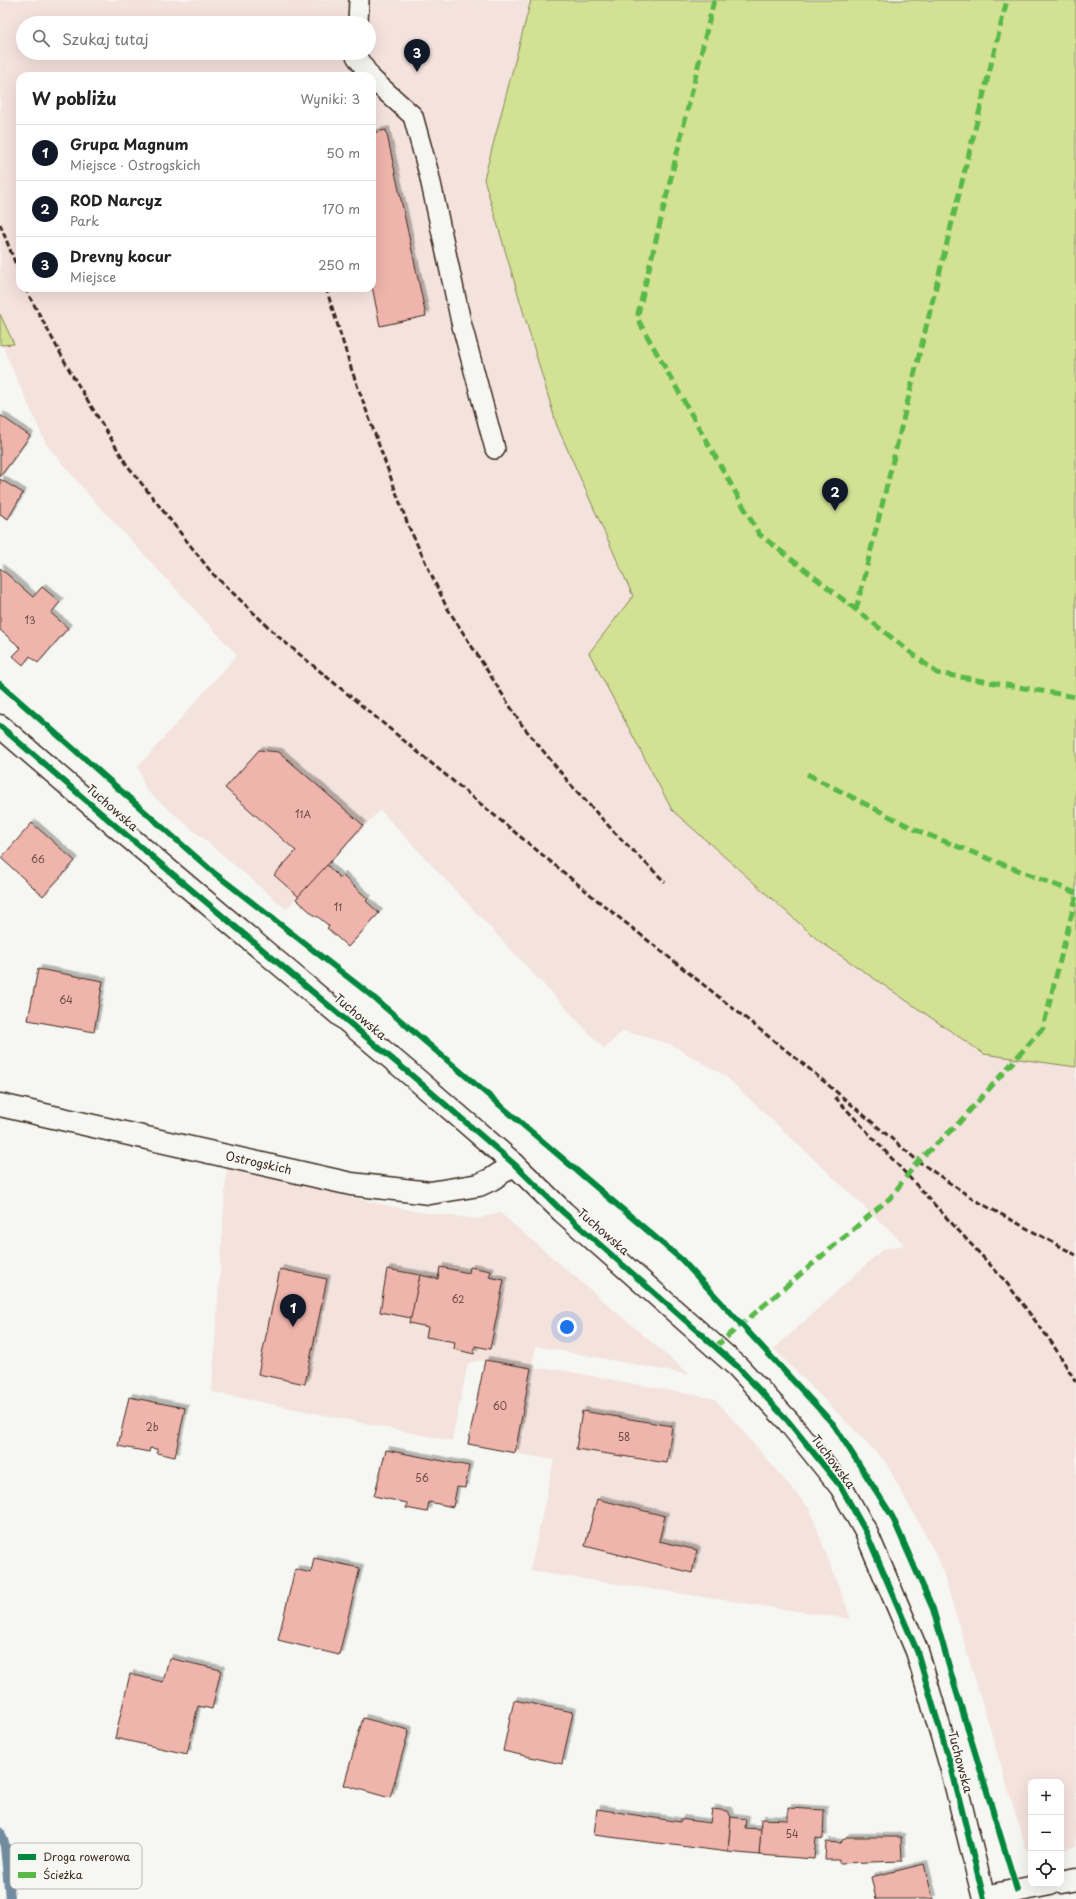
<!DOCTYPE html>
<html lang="pl">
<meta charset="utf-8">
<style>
body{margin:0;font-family:"Playpen Sans",sans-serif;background:#f2f2f2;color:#222}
.controls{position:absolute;right:12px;bottom:12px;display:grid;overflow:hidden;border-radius:8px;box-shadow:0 4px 16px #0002}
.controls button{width:36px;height:36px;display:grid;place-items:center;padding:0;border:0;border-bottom:1px solid #e0e0e0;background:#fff;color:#222;font:20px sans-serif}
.you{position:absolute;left:567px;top:1327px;width:14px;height:14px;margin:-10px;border:3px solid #fff;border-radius:50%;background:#1a73e8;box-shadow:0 0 0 6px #1a73e833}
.badge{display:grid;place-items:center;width:26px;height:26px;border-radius:50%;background:#111827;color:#fff;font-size:13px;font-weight:700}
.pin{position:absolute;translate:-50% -33px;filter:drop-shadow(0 1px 2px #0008)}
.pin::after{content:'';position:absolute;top:21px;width:14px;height:12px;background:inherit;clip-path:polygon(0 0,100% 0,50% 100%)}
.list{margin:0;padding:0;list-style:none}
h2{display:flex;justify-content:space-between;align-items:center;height:52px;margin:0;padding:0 16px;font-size:17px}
h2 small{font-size:13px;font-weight:400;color:#767676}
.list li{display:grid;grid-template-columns:26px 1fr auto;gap:12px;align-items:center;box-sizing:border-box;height:56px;padding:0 16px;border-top:1px solid #e0e0e0}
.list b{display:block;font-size:15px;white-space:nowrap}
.list p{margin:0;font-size:13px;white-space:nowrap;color:#767676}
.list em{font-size:13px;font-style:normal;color:#767676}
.icon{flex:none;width:22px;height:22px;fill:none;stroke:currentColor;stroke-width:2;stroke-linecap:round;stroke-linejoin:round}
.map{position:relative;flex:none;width:1076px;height:1899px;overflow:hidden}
.search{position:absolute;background:#fff;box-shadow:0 4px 16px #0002;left:16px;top:16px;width:360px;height:44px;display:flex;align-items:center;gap:10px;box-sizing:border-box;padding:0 14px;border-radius:22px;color:#767676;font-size:15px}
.panel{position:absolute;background:#fff;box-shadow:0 4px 16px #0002;left:16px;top:72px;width:360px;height:220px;border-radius:12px}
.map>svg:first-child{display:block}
.built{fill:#f4e2dd;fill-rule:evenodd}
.green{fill:#d2e194;stroke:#868659}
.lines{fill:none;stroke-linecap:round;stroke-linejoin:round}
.stream{stroke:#728c9f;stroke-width:10}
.building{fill:#efb4ac;stroke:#3b2a1e;filter:url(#shadow)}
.service-casing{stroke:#3b2a1e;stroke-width:22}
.minor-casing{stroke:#3b2a1e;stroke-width:25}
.tertiary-casing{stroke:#3b2a1e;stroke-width:25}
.service{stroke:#f6f6f2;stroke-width:19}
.minor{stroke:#f6f6f2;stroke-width:22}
.tertiary{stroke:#f6f6f2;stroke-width:22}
.rail{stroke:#3b2a1e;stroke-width:3;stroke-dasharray:6 3;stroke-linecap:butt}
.quiet{stroke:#58b947;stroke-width:5;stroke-dasharray:10 5;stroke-linecap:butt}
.cycleway-casing{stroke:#f6f6f2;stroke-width:8}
.cycleway{stroke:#00873e;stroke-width:6}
.labels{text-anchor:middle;stroke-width:3.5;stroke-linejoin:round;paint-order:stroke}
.number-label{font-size:10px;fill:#684c42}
.street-label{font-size:12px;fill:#3b2a1e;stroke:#f6f6f2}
.key{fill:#f6f6f2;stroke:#beb9b2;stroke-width:1}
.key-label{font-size:11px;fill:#3b2a1e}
</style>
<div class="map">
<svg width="1076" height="1899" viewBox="0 0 1076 1899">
<defs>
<filter id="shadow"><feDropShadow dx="3.5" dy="-3.5" stdDeviation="0" flood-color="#0004"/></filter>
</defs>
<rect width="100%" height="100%" fill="#f6f6f2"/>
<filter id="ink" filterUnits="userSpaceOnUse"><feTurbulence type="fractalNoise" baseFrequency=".025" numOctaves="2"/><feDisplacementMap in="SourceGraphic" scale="8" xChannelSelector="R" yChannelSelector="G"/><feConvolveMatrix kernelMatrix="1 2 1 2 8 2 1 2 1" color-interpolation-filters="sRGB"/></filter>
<g filter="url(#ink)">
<g class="built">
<path d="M 0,0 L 531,0 L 484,179 L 557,426 L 633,596 L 984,1054 L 1076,1067 L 1076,1847 L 1061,1850 L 1061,1782 L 1031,1782 L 1031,1853 L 1026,1849 L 940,1562 L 885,1461 L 774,1349 L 883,1249 L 905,1245 L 724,1075 L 670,1044 L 623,1031 L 604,1049 L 380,810 L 286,909 L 146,790 L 138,767 L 237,655 L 87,493 L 46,444 L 0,341 ZM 23,23 L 369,23 L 369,53 L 23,53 ZM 20,76 L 372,76 L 372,288 L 20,288 Z"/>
<polygon points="227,1163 341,1187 339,1195 419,1212 478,1219 499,1212 690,1375 536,1346 531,1368 560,1370 715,1399 809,1508 851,1619 530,1571 554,1460 515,1453 530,1368 485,1360 468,1363 452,1441 212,1392"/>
</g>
<g class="green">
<polygon points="531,0 1076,0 1076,1067 984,1054 818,940 672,810 589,653 633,596 557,426 484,179"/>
<polygon points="0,314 14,344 0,345"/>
</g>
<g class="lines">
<polyline class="stream" points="0,1832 5,1846 10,1899"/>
</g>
<g class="building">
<polygon points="386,130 426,316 380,326 372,286 372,133"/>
<polygon points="0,415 30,436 0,477"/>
<polygon points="0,479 23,493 8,519 0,514"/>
<polygon points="0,568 33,597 42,587 60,602 51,613 68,628 38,663 30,656 23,665 13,656 21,648 0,630"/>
<polygon points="259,750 279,752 363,825 299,897 274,875 296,851 225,788"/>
<polygon points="32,823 75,861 43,896 1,858"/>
<polygon points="327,865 340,878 342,875 368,899 366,901 379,913 348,947 327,928 329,926 317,916 316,917 296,899"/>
<polygon points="38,969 103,981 94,1032 28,1020"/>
<polygon points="440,1267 469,1273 470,1267 491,1271 489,1277 504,1280 490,1349 475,1346 474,1354 454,1349 455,1342 426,1337 428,1327 409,1323 420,1275 438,1279"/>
<polygon points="280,1269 327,1279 305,1384 258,1374"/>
<polygon points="387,1269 420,1275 411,1318 380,1312"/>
<polygon points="485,1360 531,1368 515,1453 468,1444"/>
<polygon points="129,1397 185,1408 175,1457 157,1453 157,1449 150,1448 149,1452 118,1446"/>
<polygon points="582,1411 672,1426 667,1463 576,1449"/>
<polygon points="386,1450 469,1466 465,1488 457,1487 453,1507 429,1502 427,1512 406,1508 407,1503 374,1496"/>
<polygon points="597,1499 665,1516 659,1541 697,1550 692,1573 585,1546"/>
<polygon points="314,1558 360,1568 339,1655 278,1640 295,1569 311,1573"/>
<polygon points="169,1658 221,1670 212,1709 198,1706 187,1754 115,1738 130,1674 163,1682"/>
<polygon points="514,1700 573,1712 562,1764 503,1751"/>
<polygon points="363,1718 409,1730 390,1798 344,1785"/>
<polygon points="788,1808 824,1810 823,1839 816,1838 814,1859 759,1855 761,1819 788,1820"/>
<polygon points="597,1809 680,1822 680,1819 710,1823 712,1809 728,1811 731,1817 728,1852 594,1835"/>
<polygon points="731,1817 746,1819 745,1828 761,1829 759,1855 728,1852"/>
<polygon points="846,1837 901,1837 902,1861 839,1863 839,1860 825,1860 826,1842 840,1843"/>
<polygon points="924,1864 933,1899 876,1899 871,1877"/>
</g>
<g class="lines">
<g class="service-casing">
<g id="service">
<polyline points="358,23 359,0"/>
<polyline points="356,53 356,56 370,76"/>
<polyline points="372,79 413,116 429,174 461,322 495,449"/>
</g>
</g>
<g class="minor-casing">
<g id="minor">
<path id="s1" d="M 0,1105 L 351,1184 L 430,1193 L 479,1185 L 492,1179 L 514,1164"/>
<polyline points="1061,1882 1076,1879"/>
<polyline points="984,1897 1050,1884"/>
</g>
</g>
<g class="tertiary-casing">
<polyline id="tertiary" points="0,726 117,827 416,1079 514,1164 563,1212 738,1367 788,1421 841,1487 866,1532 917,1651 952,1770 984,1899"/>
</g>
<use href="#service" class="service"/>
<use href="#minor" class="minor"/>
<use href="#tertiary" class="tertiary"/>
<g class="rail">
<polyline points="0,224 20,275"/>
<polyline points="25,288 71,373 127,465 212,573 281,639 597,900 807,1067 918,1161 973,1199 1076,1255"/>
<polyline points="326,288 352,371 408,525 446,606 522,725 571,785 616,834 665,882"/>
<polyline points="835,1097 1006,1282 1052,1343 1076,1382"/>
</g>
<g class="quiet">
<polyline points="714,0 637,318 759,534 937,673 1076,697"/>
<polyline points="856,610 1007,0"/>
<polyline points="807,774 916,830 1076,893"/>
<polyline points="715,1347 890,1198 918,1161 957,1125 1043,1028 1076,897"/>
</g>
<g class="cycleway-casing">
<g id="cycleway">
<polyline points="0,684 213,872 367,992 682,1260 834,1425 892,1516 933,1609 952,1677 1017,1890"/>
<polyline points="0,726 117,827 416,1079 514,1164 563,1212 738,1367 788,1421 841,1487 866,1532 917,1651 952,1770 984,1899"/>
</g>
</g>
<use href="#cycleway" class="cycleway"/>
</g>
</g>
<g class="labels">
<g class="number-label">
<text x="30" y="624">13</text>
<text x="303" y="818">11A</text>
<text x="38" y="863">66</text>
<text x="338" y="911">11</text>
<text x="66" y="1004">64</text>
<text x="458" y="1303">62</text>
<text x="500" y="1410">60</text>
<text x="152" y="1431">2b</text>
<text x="624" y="1441">58</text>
<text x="422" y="1482">56</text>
<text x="792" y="1838">54</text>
</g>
<g class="street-label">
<text transform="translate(112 808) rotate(41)" y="4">Tuchowska</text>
<text transform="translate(360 1017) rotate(40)" y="4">Tuchowska</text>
<text dy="4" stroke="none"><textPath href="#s1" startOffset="265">Ostrogskich</textPath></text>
<text transform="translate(603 1232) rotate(41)" y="4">Tuchowska</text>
<text transform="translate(833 1462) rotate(53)" y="4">Tuchowska</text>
<text transform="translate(960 1762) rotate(75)" y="4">Tuchowska</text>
</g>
</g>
<rect x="10" y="1843" width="132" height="46" rx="6" class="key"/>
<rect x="18" y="1854" width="18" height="6" fill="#00873e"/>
<rect x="18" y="1872" width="18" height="6" fill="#58b947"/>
<g class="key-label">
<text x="43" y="1861">Droga rowerowa</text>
<text x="43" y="1879">Ścieżka</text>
</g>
</svg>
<div class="controls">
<button>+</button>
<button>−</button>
<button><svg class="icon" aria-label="locate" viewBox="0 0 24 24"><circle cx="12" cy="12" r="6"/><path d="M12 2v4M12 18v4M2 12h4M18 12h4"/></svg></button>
</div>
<div class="you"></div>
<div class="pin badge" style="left:293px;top:1327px">1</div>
<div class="pin badge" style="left:835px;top:511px">2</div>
<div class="pin badge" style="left:417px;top:72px">3</div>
<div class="search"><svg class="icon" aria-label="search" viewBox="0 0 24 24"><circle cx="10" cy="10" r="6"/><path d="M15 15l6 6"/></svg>Szukaj tutaj</div>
<section class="panel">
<h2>W pobliżu<small>Wyniki: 3</small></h2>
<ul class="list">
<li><span class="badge">1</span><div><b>Grupa Magnum</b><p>Miejsce · Ostrogskich</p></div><em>50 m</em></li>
<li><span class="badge">2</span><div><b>ROD Narcyz</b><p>Park</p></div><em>170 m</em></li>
<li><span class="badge">3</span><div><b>Drevny kocur</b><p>Miejsce</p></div><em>250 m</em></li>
</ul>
</section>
</div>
